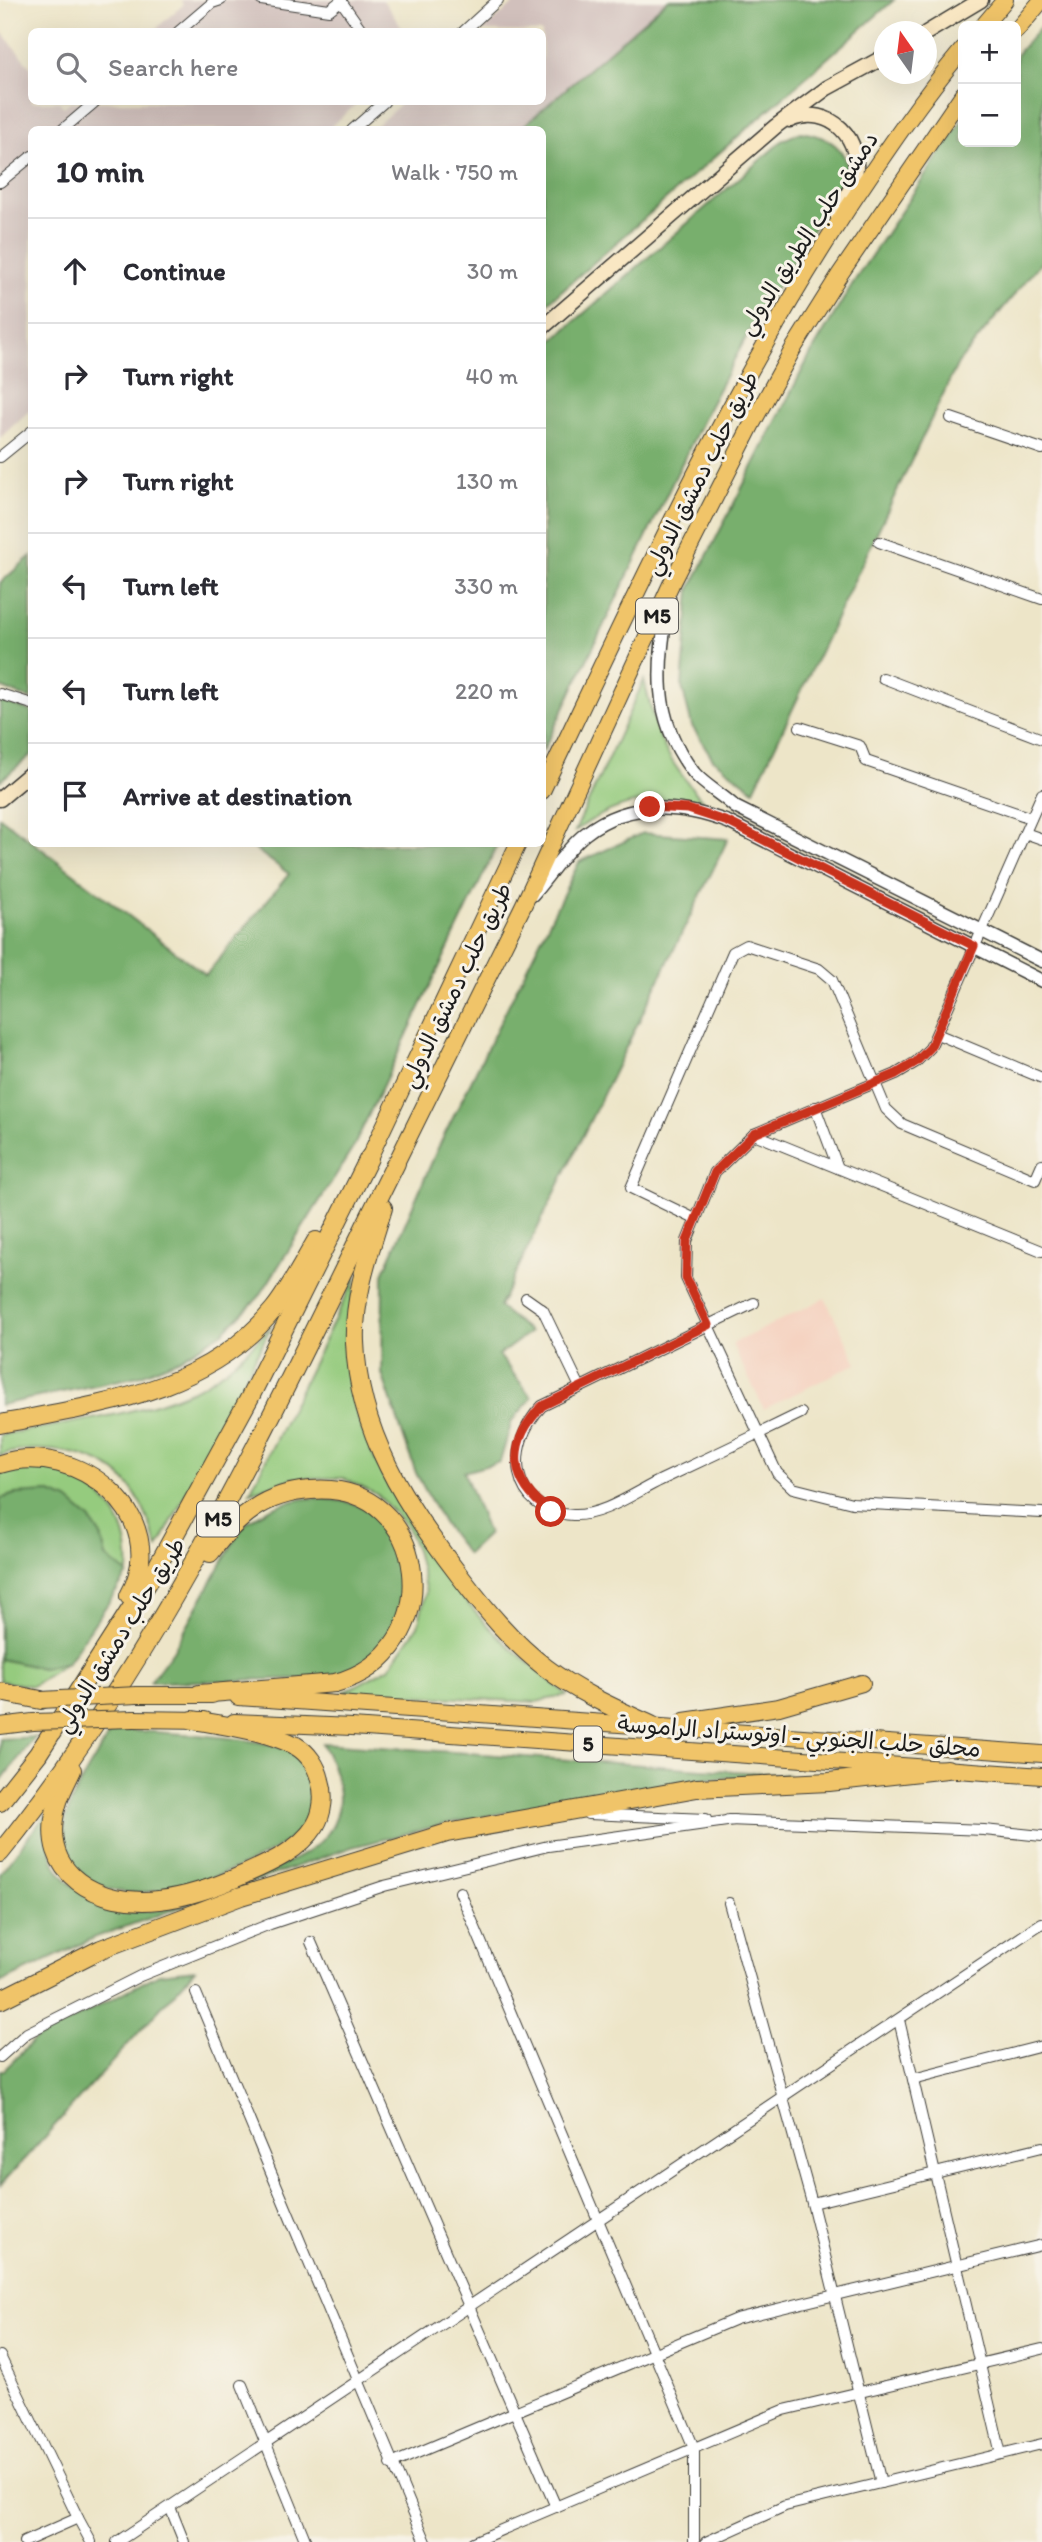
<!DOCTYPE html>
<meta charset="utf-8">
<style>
body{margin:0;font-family:Itim,"Playpen Sans Arabic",sans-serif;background:#f2f2f3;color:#2b2b33}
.controls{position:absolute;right:21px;top:21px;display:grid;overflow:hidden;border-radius:10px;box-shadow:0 7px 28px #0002}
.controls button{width:63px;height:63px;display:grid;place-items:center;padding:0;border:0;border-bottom:2px solid #e1e1e2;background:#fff;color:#2b2b33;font:35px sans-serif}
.compass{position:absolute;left:874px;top:21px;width:63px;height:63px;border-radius:50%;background:#fff;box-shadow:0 7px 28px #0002;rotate:346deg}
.stop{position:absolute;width:21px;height:21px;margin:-16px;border:5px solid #c8321e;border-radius:50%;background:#fff}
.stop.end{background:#c8321e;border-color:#fff;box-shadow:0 2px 7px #0008}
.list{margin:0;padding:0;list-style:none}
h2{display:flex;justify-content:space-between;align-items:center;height:91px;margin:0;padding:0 28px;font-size:30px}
h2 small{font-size:23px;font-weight:400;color:#7c7c81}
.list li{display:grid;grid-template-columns:46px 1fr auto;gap:21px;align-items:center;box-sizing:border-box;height:105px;padding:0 28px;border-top:2px solid #e1e1e2}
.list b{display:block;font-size:26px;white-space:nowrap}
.list em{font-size:23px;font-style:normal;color:#7c7c81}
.icon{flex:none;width:38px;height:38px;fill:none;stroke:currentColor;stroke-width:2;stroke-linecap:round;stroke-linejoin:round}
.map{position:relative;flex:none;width:1042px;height:2542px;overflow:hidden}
.search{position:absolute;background:#fff;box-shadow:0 7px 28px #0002;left:28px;top:28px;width:518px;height:77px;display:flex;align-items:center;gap:18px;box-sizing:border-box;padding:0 24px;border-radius:10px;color:#7c7c81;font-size:26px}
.panel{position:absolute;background:#fff;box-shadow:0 7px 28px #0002;left:28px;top:126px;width:518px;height:721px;border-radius:10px}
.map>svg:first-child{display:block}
.built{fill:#f5d3c1}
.industrial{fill:#d1c0bc}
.green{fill:#95cb7e;stroke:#58744d;stroke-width:2}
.forest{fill:#78af6d;stroke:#4a6644;stroke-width:2}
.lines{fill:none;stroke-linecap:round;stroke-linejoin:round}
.minor-casing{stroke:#3b3a36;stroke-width:12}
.tertiary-casing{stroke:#3b3a36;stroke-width:15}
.secondary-casing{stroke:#3b3a36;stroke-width:17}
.trunk-casing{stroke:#3b3a36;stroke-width:18}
.motorway-casing{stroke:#3b3a36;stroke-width:20}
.minor{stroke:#fff;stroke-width:10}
.tertiary{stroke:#fff;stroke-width:12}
.secondary{stroke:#f9e7c3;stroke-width:14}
.trunk{stroke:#f0c469;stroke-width:16}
.motorway{stroke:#f0c469;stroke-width:18}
.trunk-bridge-casing{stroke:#3b3a36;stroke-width:18;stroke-linecap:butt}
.trunk-bridge{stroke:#f0c469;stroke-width:16}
.route{stroke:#c8321e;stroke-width:9}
.labels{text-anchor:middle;stroke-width:6;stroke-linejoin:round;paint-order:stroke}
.shield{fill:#f7f3e8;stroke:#5e5c59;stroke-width:2}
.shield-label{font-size:21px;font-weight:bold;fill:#1c1c1c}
.street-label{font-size:23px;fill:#1c1c1c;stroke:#f7f3e8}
</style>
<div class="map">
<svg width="1042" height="2542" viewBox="0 0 1042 2542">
<rect width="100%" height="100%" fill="#f7f3e8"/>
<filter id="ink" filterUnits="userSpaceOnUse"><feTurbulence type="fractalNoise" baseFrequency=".0143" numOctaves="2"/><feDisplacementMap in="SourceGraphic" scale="14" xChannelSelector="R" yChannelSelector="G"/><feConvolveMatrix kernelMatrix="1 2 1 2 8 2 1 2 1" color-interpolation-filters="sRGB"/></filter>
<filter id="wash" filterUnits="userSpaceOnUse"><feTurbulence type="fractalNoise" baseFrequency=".00686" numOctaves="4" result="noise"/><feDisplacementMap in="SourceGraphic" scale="28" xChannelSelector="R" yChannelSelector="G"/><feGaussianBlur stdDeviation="1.57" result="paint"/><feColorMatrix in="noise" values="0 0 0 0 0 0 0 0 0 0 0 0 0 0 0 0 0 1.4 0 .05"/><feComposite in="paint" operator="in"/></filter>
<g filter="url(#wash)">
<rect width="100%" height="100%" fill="#ede5c8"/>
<polygon class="built" points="825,1298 857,1363 764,1409 732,1344"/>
<g class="industrial">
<polygon points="181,0 383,0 404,31 152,32 183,5"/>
<polygon points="518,0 668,0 520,129 371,130 403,102 542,102 542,32 482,31"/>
<polygon points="0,30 31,68 32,102 59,102 64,107 70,102 359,102 328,129 32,130 31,409 0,438"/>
</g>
<g class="green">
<path d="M 644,680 C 658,739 662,754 702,800 C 652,797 617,800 575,831 Z"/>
<path d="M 356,1276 C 352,1308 343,1345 348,1377 C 360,1459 441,1583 502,1640 C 523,1659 546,1677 567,1695 L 536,1702 L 344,1692 L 389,1668 L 418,1626 L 426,1592 L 416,1550 L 407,1527 L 378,1495 L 343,1478 L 294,1478 L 250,1492 Z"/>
<path d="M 272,1325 L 158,1548 C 151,1527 144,1506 131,1488 C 105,1451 40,1442 0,1455 L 0,1435 C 64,1423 133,1417 193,1390 C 224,1376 249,1349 272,1325 Z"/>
<path d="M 53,1469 C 103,1489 132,1517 128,1574 L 106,1557 L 101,1536 L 15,1494 L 0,1499 L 0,1474 L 11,1470 Z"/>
<polygon points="0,1659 42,1668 67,1663 32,1686 0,1681"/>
</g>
<g class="forest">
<polygon points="668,0 894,0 543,307 542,130 520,129"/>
<polygon points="1042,25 1042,261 958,363 754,790 713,759 692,726 682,687 690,589 809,357 853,283 963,119 963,142 1016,142 1016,55"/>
<path d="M 801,132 C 826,136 851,147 846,177 L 751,328 L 709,407 L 543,751 L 543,349 L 783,140 Z"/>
<polygon points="31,556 31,699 0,687 0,583"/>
<polygon points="0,701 31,711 32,754 0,781"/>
<polygon points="0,817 206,975 289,874 248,844 498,844 353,1148 259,1297 223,1332 180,1359 139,1376 0,1405"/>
<polygon points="643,833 728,839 499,1307 530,1332 499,1355 532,1398 512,1421 500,1462 464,1472 488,1534 467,1554 443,1523 416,1473 382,1374 383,1274 437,1150 579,862"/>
<polygon points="48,1492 68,1500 90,1519 101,1536 106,1557 128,1574 67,1663 42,1668 0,1659 0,1499 15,1494"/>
<path d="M 310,1498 C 332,1499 358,1501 376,1515 C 421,1548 408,1637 361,1664 C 353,1668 341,1675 332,1677 C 315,1680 296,1678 279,1679 C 236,1680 193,1682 150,1682 L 173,1651 L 242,1527 C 261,1510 284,1501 310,1498 Z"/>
<path d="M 115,1730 C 149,1732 277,1736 299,1756 C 307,1764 311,1779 312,1790 C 313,1802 312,1815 304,1825 C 277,1861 168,1898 124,1892 C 106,1890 89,1882 77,1869 C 66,1858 62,1840 65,1824 C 70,1793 94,1762 109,1734 Z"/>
<polygon points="35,1737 0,1782 0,1739"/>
<path d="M 322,1743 L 789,1775 L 698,1779 L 582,1798 L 449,1823 L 352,1847 L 96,1937 L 0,1983 L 0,1873 L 46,1814 C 48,1833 49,1855 59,1871 C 71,1890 110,1911 132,1912 C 173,1912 218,1894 255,1877 C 279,1866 311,1856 328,1833 C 349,1805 336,1770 322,1743 Z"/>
<polygon points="195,1970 0,2186 0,2070 4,2070 34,2040 159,1974"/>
</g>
</g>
<g filter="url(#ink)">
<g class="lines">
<g class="minor-casing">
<g id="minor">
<polyline points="261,0 329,10 342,0"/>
<polyline points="341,1 363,32"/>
<polyline points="178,32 212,3 221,0"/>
<polyline points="463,32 498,0"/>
<polyline points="62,130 95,102"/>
<polyline points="352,130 384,102"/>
<polyline points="0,182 32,156"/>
<polyline points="951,418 1042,449"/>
<polyline points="0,457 32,431"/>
<polyline points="879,542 1042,599"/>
<polyline points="883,678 1042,739"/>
<polyline points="0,694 32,704"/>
<polyline points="800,727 860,746 866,761 1031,818"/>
<polyline points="1042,794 930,1048 916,1062 896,1074 754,1134 715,1172 687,1241 686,1278 777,1473 793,1488 852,1503 1042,1513"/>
<polyline points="1025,833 1042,839"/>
<polyline points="937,1034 1042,1078"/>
<polyline points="815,1107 838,1168"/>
<polyline points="754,1134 1042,1251"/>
<polyline points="695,1219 631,1188 733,952 746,945 819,969 832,980 886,1109 902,1124 1035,1180 1042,1164"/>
<polyline points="526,1298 543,1310 580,1387"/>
<path d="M 754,1303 L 542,1406 C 504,1445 509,1512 573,1515 C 603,1516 634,1493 661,1480 C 708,1458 754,1436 801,1413"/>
<polyline points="588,1814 706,1819"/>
<polyline points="728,1820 984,1830 1042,1836"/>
<polyline points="460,1892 694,2448 694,2542"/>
<polyline points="729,1903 812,2203 1042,2147"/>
<polyline points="311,1942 556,2507"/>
<polyline points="196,1993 426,2542"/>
<polyline points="899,2020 1001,2454"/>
<polyline points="0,2057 27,2033 140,1976 270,1924 384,1886 548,1846 734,1820"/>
<polyline points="913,2079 1042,2046"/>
<polyline points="812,2203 881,2483"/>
<polyline points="0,2356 78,2518"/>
<polyline points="242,2385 306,2542"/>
<polyline points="391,2464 736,2319 1042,2245"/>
<polyline points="170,2507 184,2542"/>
<polyline points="24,2542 78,2518 91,2542"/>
<polyline points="117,2542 1042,1923"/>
<polyline points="473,2542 784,2410 1042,2349"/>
<polyline points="706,2542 785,2506 1042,2444"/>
</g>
</g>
<g class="tertiary-casing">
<g id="tertiary">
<path d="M 669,598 C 658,664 650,717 694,773 C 705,786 723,795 735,807 L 1042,961"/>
<path d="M 532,895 C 549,876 565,850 585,834 C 628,800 679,804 728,822 L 1042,981"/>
</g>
</g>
<g class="secondary-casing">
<g id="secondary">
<polyline points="926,33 981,0"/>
<path d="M 790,120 C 830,103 865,140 854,180 C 850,192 842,204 837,215"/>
<polyline points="542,328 776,126 827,88 884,57"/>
<polyline points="0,799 32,772"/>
</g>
</g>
<g class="trunk-casing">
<g id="trunk">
<polyline points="983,26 1005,0"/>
<polyline points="1016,31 1042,0"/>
<path d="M 542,791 C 637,592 727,392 848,208 C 884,154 921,99 963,49"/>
<polyline points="369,1158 518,844"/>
<polyline points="396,1163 523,906 672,582 752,424 793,349 840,274 963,94"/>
<polyline points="137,1695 212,1695"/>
<polyline points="238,1697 1042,1754"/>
<polyline points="134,1719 205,1720"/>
<polyline points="684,1721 779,1707 862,1683"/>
<polyline points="234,1722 352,1727 1042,1776"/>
<polyline points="0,1726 33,1722"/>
</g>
</g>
<g class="motorway-casing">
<g id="motorway">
<path d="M 383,1208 C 370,1251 353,1297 355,1342 C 358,1432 406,1506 459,1575 C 485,1609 512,1642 546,1668 C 579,1693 616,1709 653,1726"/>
<path d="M 0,1424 C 98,1405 207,1392 274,1309 C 290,1289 303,1263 316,1241"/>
<path d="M 0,1464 C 77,1439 174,1516 129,1596"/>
<polyline points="0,1692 41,1700"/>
<path d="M 199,1694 L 335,1683 C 450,1653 433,1480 311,1490 C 264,1493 237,1517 210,1553"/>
<path d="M 72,1770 C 67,1781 60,1793 57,1805 C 37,1875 99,1907 159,1900 C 189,1897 218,1886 245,1874 C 270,1863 300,1850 315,1826 C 323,1813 325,1795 320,1780 C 317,1766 308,1753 296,1746 C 265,1730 227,1726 193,1720"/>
<polyline points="0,1802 38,1754 152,1576 250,1397 369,1158"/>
<path d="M 0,1853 C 169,1645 278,1401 396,1163"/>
<polyline points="0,2000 101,1949 241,1896 447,1833 697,1788 829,1782 947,1769"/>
</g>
</g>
<use href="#minor" class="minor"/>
<use href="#tertiary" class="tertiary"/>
<use href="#secondary" class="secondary"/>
<use href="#trunk" class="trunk"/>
<use href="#motorway" class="motorway"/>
<g class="trunk-bridge-casing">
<g id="trunk-bridge">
<polyline points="41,1700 137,1695"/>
<polyline points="33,1722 134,1719"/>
</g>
</g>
<use href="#trunk-bridge" class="trunk-bridge"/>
</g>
</g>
<g class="lines" filter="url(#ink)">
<path class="route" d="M 551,1512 C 508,1482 506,1443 542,1406 L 708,1325 L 686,1278 L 687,1241 L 715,1172 L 754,1134 L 896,1074 L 916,1062 L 930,1048 L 974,946 L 728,822 L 688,809 L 650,807"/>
</g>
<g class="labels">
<g class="shield">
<rect x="636" y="598.5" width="42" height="35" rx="5"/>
<rect x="197" y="1501.5" width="42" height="35" rx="5"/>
<rect x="574" y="1726.5" width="28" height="35" rx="5"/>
</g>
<g class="shield-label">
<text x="657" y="623">M5</text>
<text x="218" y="1526">M5</text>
<text x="588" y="1751">5</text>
</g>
<g class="street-label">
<text transform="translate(808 233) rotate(-57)" y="8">دمشق حلب الطريق الدولي</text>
<text transform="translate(701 473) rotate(-63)" y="8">طريق حلب دمشق الدولي</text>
<text transform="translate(456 985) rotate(-64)" y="8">طريق حلب دمشق الدولي</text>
<text transform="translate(120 1635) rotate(-58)" y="8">طريق حلب دمشق الدولي</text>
<text transform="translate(799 1736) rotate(4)" y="8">محلق حلب الجنوبي - اوتوستراد الراموسة</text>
</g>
</g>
</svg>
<div class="controls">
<button>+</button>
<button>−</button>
</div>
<svg class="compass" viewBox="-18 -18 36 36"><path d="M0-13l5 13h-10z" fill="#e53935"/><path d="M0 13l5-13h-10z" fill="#7c7c81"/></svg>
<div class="stop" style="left:551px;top:1512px"></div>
<div class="stop end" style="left:650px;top:807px"></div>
<div class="search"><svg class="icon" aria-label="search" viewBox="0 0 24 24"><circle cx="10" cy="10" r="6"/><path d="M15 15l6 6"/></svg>Search here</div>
<section class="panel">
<h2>10 min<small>Walk · 750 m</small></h2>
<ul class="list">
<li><svg class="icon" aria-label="ahead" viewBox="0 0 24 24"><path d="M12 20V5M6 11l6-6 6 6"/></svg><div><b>Continue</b></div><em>30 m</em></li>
<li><svg class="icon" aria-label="right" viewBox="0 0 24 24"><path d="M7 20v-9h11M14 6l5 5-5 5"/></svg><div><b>Turn right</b></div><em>40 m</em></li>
<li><svg class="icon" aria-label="right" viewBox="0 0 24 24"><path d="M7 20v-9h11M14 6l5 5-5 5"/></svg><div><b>Turn right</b></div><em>130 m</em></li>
<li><svg class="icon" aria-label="left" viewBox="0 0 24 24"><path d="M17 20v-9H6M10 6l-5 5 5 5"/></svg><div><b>Turn left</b></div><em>330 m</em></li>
<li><svg class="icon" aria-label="left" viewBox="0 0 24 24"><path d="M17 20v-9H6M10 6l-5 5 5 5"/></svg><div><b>Turn left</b></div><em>220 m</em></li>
<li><svg class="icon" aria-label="arrive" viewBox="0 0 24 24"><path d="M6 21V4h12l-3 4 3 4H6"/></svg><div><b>Arrive at destination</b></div></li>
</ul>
</section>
</div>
